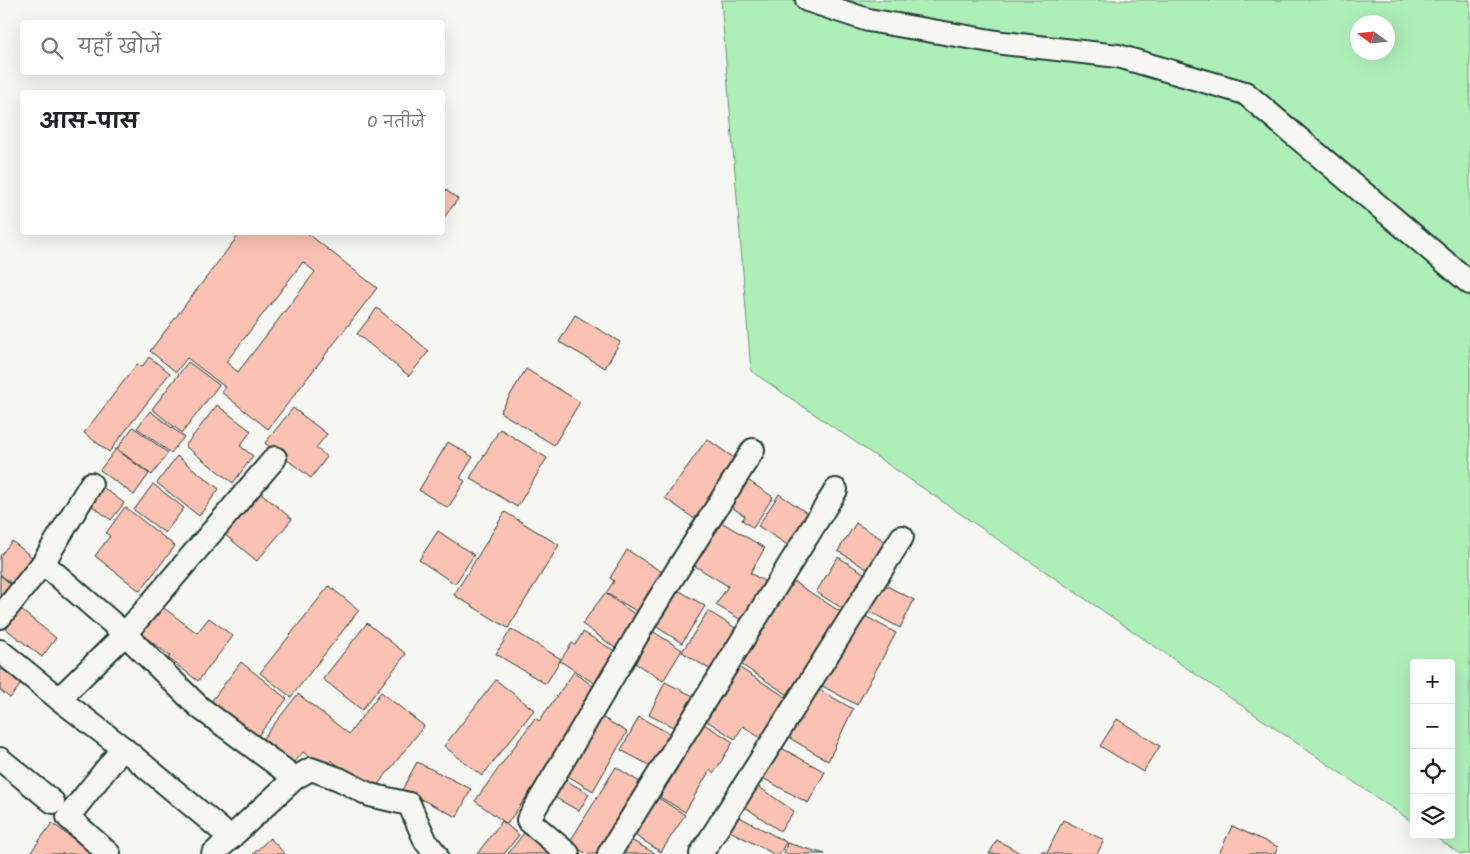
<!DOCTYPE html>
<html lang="hi">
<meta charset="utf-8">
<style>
body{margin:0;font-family:"Shantell Sans","Playpen Sans Deva",sans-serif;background:#f6f6f6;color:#202124}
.controls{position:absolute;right:15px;bottom:15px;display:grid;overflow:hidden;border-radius:5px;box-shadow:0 5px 20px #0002}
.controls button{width:45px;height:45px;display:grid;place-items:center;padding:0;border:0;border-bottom:1px solid #e0e0e0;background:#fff;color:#202124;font:25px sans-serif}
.compass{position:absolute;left:1350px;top:15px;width:45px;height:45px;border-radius:50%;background:#fff;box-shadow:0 5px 20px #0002;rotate:285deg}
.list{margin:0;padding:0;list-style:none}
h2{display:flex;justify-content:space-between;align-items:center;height:65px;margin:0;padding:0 20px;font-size:21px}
h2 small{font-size:16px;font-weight:400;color:#757577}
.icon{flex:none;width:28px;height:28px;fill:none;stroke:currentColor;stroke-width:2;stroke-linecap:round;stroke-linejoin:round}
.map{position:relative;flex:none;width:1470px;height:854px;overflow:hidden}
.search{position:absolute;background:#fff;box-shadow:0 5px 20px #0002;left:20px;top:20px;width:425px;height:55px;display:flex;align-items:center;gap:12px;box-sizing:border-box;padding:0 18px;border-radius:5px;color:#757577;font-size:19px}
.panel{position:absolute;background:#fff;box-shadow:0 5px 20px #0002;left:20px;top:90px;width:425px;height:145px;border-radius:5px}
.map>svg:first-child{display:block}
.green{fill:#aeefb8;stroke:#669676;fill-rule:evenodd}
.building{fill:#fbc1b3;stroke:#1f3d34;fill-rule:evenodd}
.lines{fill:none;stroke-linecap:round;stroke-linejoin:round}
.minor-casing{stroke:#1f3d34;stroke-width:26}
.minor{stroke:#f6f6f2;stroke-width:22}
</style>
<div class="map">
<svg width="1470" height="854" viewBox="0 0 1470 854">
<rect width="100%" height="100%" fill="#f6f6f2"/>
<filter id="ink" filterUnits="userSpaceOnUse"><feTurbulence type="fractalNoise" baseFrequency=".02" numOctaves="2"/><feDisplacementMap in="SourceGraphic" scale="10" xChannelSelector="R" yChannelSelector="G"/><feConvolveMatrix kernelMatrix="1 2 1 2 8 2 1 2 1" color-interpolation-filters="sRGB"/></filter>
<g filter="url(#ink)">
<path class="green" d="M 721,0 L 1470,0 L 1470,854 L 1460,854 L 1432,835 L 1451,835 L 1451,663 L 1414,663 L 1414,823 L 751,371 ZM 1358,22 L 1388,22 L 1388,52 L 1358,52 Z"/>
<g class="building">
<polygon points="442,187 458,199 442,220"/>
<path d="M 241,232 L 306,232 L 377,288 L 268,429 L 221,392 L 225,387 L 187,358 L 176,372 L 150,351 ZM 303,262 L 315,272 L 238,372 L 226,362 Z"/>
<polygon points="377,308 429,351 409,376 357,334"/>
<polygon points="575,315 620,342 605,368 559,342"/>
<polygon points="149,357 170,373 109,452 84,433 137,364 142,367"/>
<polygon points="188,362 219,385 182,433 152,409"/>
<polygon points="526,369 580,402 554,445 500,412"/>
<polygon points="217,405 251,431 240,446 253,456 233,483 185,446"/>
<polygon points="293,408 327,434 316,448 327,457 311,478 265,443"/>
<polygon points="150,411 184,437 171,453 137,428"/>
<polygon points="133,427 168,453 152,475 117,449"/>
<polygon points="500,429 547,458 517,507 470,478"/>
<polygon points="707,439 741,463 699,522 665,498"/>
<polygon points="448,442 473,457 460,478 465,481 448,508 419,490"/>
<polygon points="116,449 149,474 134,495 100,470"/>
<polygon points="177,456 219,489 199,516 157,483"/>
<polygon points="740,475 773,497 753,528 742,520 745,516 722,501"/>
<polygon points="242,477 292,519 257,561 207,520"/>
<polygon points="153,484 184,508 165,533 134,510"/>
<polygon points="100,485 124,503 111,520 87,502"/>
<polygon points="779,494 814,518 794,549 758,526"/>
<polygon points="125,507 175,546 140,591 95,556 110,536 106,533"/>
<polygon points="505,512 559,545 508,628 454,595"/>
<polygon points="716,519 765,548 750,573 771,585 748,624 716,605 728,586 690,563"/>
<polygon points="856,523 891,545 873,573 838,551"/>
<polygon points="438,531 474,555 455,584 419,560"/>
<polygon points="12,541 38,562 17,588 0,574 0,556"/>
<polygon points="627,550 662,572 638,612 606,593 614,581 610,578"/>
<polygon points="838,557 867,575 845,610 816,592"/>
<polygon points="0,575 17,590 8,601 0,594"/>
<polygon points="791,580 847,616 794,699 739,663"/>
<polygon points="879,582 914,600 900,628 865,609"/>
<polygon points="329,586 359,610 291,697 260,673"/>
<polygon points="678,590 705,606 682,643 655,626"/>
<polygon points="605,593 640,618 618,650 582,624"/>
<polygon points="152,599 197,633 209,618 233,636 198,681 168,658 170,656 131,626"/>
<polygon points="21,610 56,638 42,657 6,629"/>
<polygon points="708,611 737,629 711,670 682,652"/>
<polygon points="856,611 896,633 857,705 817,683"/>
<polygon points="367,623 406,654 362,710 323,679"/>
<polygon points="646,627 682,650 663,681 627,658"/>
<polygon points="511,629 561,659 546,684 496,654"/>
<polygon points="583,632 618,653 597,685 560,661 572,643 575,645"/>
<polygon points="0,658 26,678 10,698 0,690"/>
<polygon points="241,662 287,699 253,742 210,703"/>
<polygon points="735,665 792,701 766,742 743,726 735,739 702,718"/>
<polygon points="574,672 601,692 507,824 475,801 535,718 539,721"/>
<polygon points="496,680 534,710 482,776 444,746"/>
<polygon points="665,682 697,698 681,731 649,715"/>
<polygon points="816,688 853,709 828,761 788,737"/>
<polygon points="381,692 424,726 372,792 331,760 325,769 303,752 288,771 257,746 298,694 349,734"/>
<polygon points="595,713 627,732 593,791 561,772"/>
<polygon points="639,717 676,737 658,770 621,750"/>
<polygon points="1117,719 1160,746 1143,772 1100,746"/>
<polygon points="704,724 733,742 714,773 710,770 685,812 660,797"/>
<polygon points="776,745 825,772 808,803 759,776"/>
<polygon points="417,762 471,789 457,817 402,790"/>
<polygon points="616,767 646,786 603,854 587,854 569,843"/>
<polygon points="557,775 589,794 579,811 547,793"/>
<polygon points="756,785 794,811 780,831 742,805"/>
<polygon points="654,795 685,815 661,852 630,832"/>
<polygon points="734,814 786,842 780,854 774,854 726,829"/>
<polygon points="1063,820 1104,840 1097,854 1040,854 1042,851 1047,853"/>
<polygon points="502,821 519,835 504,854 477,854"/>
<polygon points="52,823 93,854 33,854 31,852"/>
<polygon points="1232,826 1278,847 1275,854 1219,854"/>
<polygon points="527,829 551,854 508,854"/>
<polygon points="270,838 285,854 253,854"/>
<polygon points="631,840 656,854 623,854"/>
<polygon points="997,840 1022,854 989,854"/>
<polygon points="787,843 825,854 784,854"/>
</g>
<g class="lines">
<g class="minor-casing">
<g id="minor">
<polyline points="807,0 868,20 1003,43 1118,56 1245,93 1470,283"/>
<polyline points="91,484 43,563 125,634 199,707 295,778 213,854"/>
<polyline points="0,617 43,563"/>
<polyline points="0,651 59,699 123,748 231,838"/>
<polyline points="59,699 125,634 275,458"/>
<polyline points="0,759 53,802"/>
<polyline points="295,778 311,769 339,779 370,795 409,804 426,842 436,854"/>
<polyline points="109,854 68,817 123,748"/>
<polyline points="568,854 528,820 652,610 753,450"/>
<polyline points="609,854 836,490"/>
<polyline points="701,854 902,537"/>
</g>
</g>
<use href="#minor" class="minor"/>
</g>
</g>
</svg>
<div class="controls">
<button>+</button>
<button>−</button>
<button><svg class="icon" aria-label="locate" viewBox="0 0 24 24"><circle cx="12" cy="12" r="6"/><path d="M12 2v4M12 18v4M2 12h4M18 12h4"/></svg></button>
<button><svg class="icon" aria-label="layers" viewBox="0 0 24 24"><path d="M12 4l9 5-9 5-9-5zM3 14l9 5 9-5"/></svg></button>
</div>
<svg class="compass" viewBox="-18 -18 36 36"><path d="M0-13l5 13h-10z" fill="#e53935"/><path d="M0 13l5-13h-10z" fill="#757577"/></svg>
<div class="search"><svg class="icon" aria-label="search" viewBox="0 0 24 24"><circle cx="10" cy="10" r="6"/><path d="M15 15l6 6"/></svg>यहाँ खोजें</div>
<section class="panel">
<h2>आस-पास<small>0 नतीजे</small></h2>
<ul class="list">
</ul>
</section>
</div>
